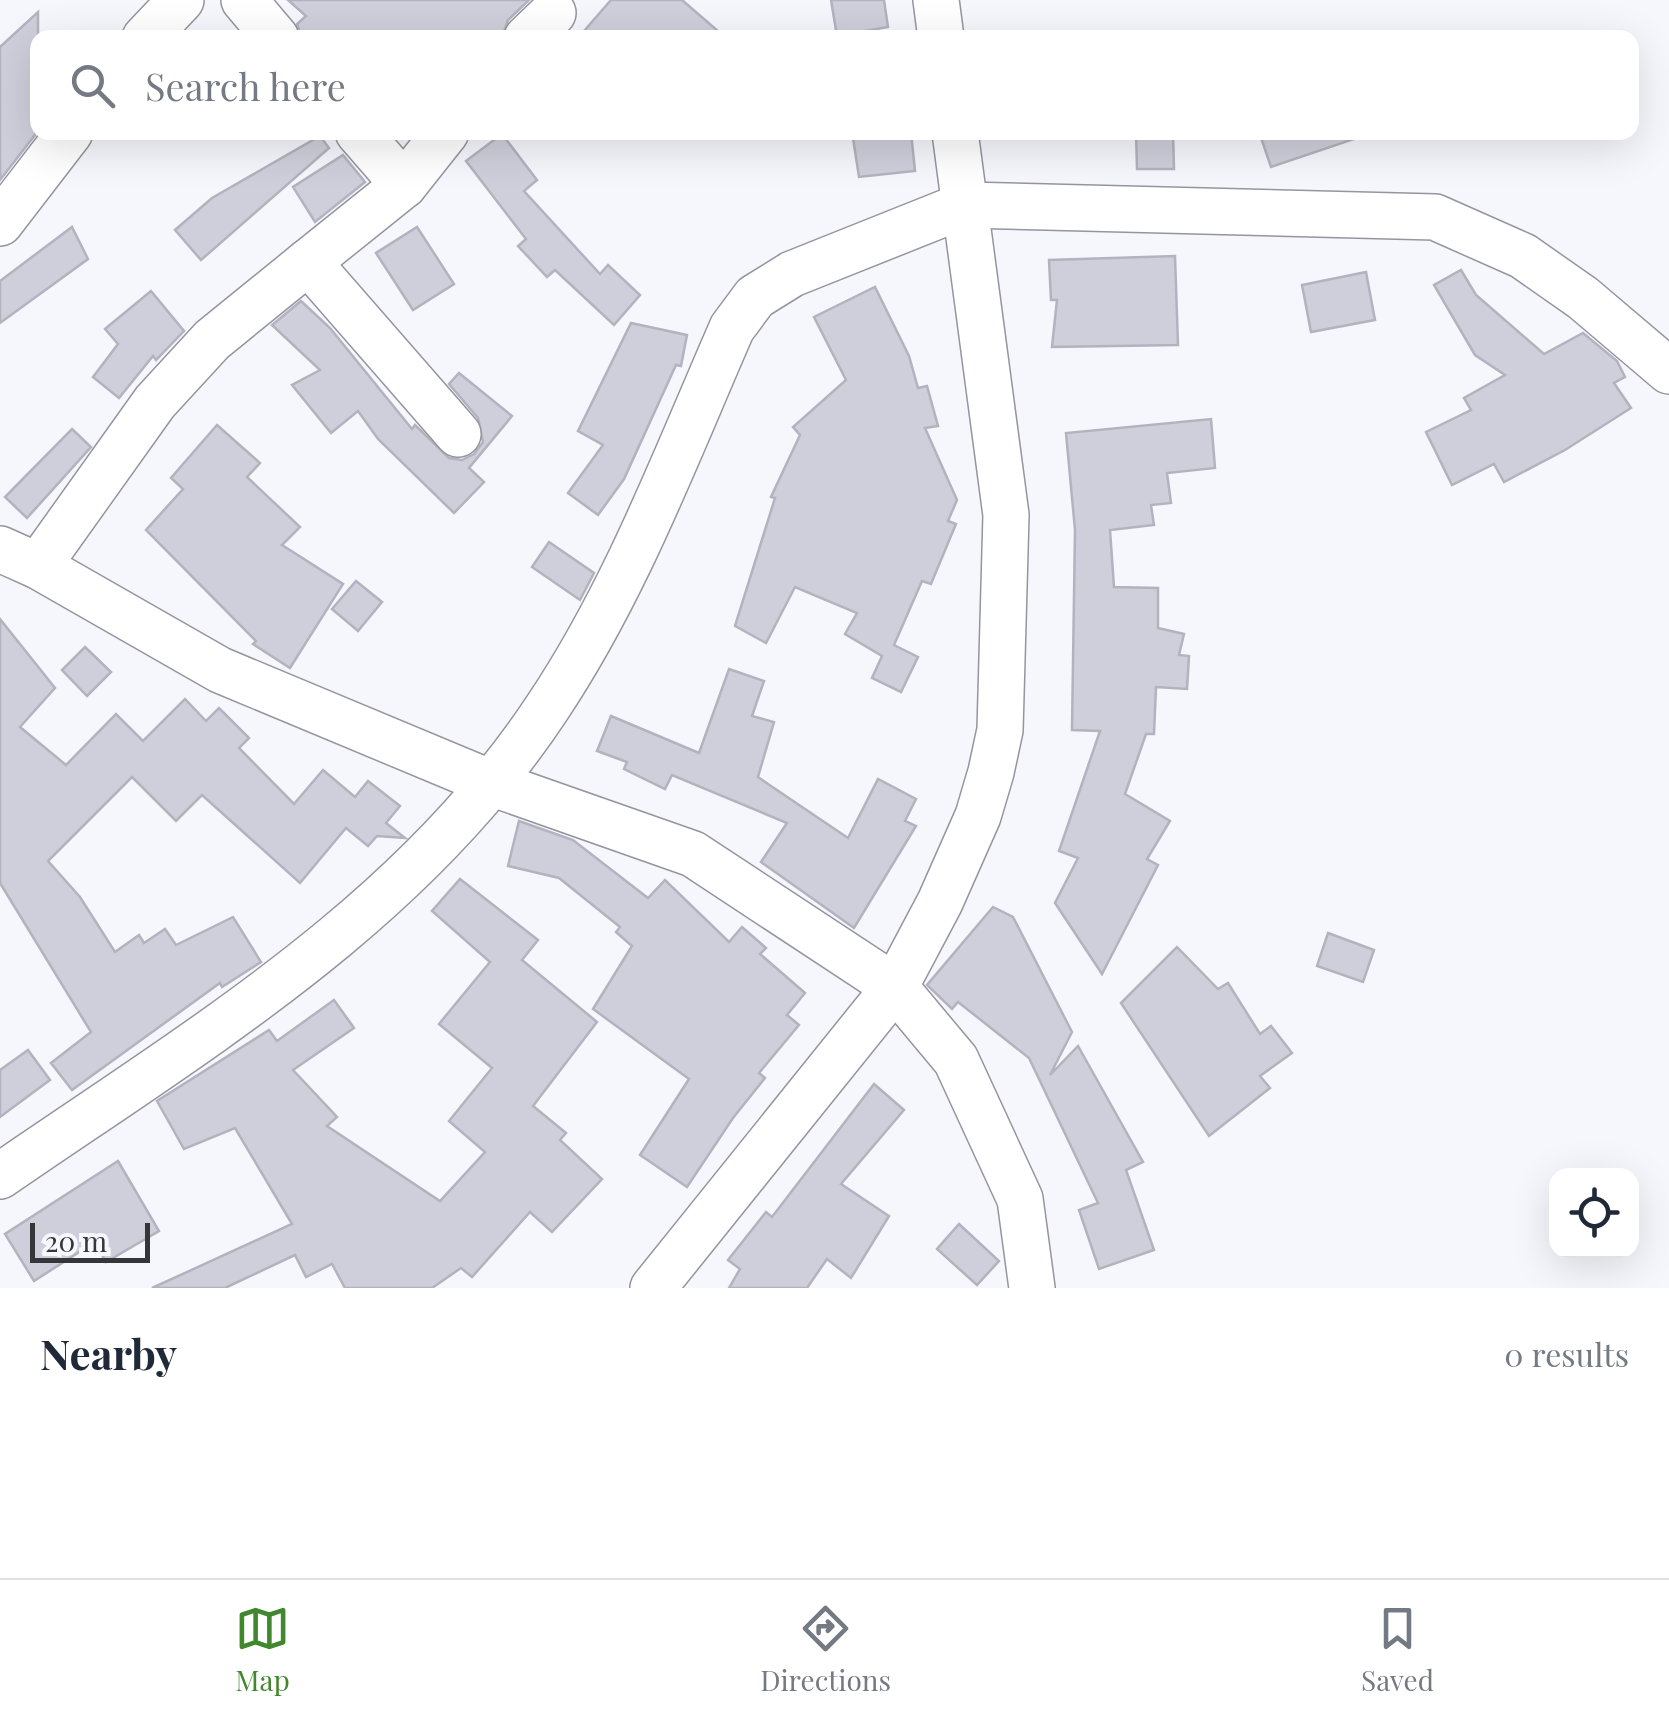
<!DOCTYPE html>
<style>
body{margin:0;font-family:"Playfair Display",serif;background:#f6f6f7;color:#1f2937}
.controls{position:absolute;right:30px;bottom:30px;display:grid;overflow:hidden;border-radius:20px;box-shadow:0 10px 40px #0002}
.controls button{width:90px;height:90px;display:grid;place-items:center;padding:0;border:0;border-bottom:2px solid #e0e1e3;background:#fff;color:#1f2937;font:50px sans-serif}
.scale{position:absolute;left:30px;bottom:25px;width:120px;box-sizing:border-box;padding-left:10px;border:5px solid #36363a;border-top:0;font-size:28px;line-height:35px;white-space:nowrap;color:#36363a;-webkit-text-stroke:8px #f6f6fd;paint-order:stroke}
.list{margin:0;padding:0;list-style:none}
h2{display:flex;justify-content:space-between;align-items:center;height:130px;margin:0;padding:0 40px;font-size:42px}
h2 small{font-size:32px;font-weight:400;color:#747a83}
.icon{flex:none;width:55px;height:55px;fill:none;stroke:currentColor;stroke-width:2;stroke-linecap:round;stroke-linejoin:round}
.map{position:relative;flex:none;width:1669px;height:1288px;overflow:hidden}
.search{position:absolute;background:#fff;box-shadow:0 10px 40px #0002;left:30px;right:30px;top:30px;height:110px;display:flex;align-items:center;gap:25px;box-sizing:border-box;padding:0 35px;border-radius:20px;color:#747a83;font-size:38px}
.sheet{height:290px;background:#fff}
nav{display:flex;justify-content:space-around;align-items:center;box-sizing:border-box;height:140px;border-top:2px solid #e0e1e3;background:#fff;font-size:28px;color:#747a83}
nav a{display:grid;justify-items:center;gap:5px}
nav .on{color:#41872d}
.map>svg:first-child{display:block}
.building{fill:#cecfda;stroke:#b3b3bf;stroke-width:2.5}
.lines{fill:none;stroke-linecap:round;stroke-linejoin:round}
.minor-casing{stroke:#94959f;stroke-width:48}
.minor{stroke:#fff;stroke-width:45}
</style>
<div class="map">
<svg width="1669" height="1288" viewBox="0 0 1669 1288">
<rect width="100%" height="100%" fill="#f6f6fd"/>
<g class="building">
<polygon points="288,0 529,0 508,20 502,38 302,38 297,24 306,16"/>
<polygon points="611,0 682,0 726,38 578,38"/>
<polygon points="831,0 884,0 888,27 837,36"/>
<polygon points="38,12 38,131 0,180 0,47"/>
<polygon points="852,132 911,132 915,171 859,177"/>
<polygon points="1136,132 1173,132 1174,169 1137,169"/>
<polygon points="1259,132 1356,132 1357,138 1271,167"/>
<polygon points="502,134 537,180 524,191 600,274 608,265 640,295 614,325 555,270 547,277 518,246 526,239 466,161"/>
<polygon points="320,136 329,148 201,260 175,230 212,198"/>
<polygon points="343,155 365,182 315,222 293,187"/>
<polygon points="72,227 88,259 0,323 0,281"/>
<polygon points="417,227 454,284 413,310 376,253"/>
<polygon points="1175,256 1178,345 1052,347 1057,300 1051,300 1049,260"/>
<polygon points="1461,270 1476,295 1544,354 1583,333 1617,361 1625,377 1614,383 1631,408 1565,450 1504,482 1494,464 1452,485 1426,432 1471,410 1464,398 1505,375 1475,355 1434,285"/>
<polygon points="1366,272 1375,320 1311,332 1302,285"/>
<polygon points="875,287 909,356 918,388 927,386 938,426 925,428 957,500 948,521 956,524 931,584 922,581 894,645 918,657 901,692 872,678 882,656 845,634 857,613 795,587 766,643 735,626 775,498 771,497 800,435 793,427 846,380 814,317"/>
<polygon points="151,291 184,331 156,360 153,356 119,398 93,377 118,344 105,329"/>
<polygon points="301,301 330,328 412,429 415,425 449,458 462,460 474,454 483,442 478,418 449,384 459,373 512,416 469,468 484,482 454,513 378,439 358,411 331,433 292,385 320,370 272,325"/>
<polygon points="631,323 687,335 681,366 676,365 624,479 598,515 568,493 603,445 578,431"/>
<polygon points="1211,419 1215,468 1167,473 1171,503 1151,505 1154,525 1110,530 1114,587 1158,588 1158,628 1184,634 1179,655 1189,656 1187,689 1156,687 1154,734 1146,734 1125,794 1170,821 1147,859 1158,865 1102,974 1055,903 1078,858 1059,851 1100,731 1072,730 1075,530 1066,433"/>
<polygon points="217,425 260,463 247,477 300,527 282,545 343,584 290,668 253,644 256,641 146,530 183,489 171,478"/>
<polygon points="72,429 91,447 27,518 5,497"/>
<polygon points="549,542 594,573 580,600 532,567"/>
<polygon points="356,581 382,602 358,631 332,609"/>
<polygon points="0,619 55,688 20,727 66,765 116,714 143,741 185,699 206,721 219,708 249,738 239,748 294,804 323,770 355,797 368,781 400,806 386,823 405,838 377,836 368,846 346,828 300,883 202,795 176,821 132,777 48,861 80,897 115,952 139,935 144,943 165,929 176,945 233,917 261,962 222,987 220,983 72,1090 51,1063 91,1032 0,883"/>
<polygon points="85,647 111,672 87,696 62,670"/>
<polygon points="729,669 764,681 752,716 774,722 758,777 768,784 848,838 878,779 916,799 905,821 916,826 854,928 761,862 787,823 672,775 665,789 624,769 627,762 597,751 611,716 699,753"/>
<polygon points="519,821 573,840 648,898 665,880 729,942 742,927 766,948 760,954 805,993 787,1015 799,1025 759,1073 765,1078 733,1118 687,1187 640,1155 689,1079 593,1009 632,946 616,932 620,927 559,878 508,866"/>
<polygon points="460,879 538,940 522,960 597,1022 533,1106 566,1133 560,1140 602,1179 552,1232 530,1212 472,1277 461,1268 432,1288 345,1288 332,1264 306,1277 295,1255 225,1288 152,1288 292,1224 235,1128 184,1149 157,1101 269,1030 277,1041 334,1000 354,1028 293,1070 337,1117 327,1126 440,1201 485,1152 449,1121 492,1068 439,1024 490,962 432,911"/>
<polygon points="993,907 1013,917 1072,1032 1050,1075 1078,1046 1143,1162 1126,1170 1154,1250 1099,1269 1079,1210 1098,1203 1029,1058 958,1002 952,1009 927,985"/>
<polygon points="1328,933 1374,950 1363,982 1317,966"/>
<polygon points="1177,947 1218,989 1228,983 1260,1034 1271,1026 1292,1053 1260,1076 1270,1088 1209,1136 1121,1003"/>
<polygon points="28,1050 50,1080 0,1117 0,1070"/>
<polygon points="874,1084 904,1110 841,1184 889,1216 851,1278 827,1259 807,1288 729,1288 740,1269 728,1260 766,1212 772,1217"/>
<polygon points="118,1161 159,1231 106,1262 95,1242 34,1281 5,1234"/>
<polygon points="959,1224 999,1261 977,1285 937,1249"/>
</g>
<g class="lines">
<g class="minor-casing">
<g id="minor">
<polyline points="244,0 276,38"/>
<polyline points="936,0 941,38"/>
<polyline points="145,38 181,0"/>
<polyline points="527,38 553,13"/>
<polyline points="358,132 404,185"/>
<polyline points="0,223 70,132"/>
<polyline points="308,262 404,185 446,132"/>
<polyline points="0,549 38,566 220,670 491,783 693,854 895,987 956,1060 1020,1199 1032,1288"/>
<polyline points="38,566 155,402 212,340 308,262 458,434"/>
<path d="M 0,1176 C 199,1039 411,914 547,708 C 625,592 676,456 732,328 L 755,297 L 792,274 L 965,205 L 1435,217 L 1523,256 L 1583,298 L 1669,371"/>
<polyline points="653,1288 895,987 940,902 978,816 991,772 1000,730 1006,515 955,132"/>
</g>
</g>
<use href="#minor" class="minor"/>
</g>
</svg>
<div class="controls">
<button><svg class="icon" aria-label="locate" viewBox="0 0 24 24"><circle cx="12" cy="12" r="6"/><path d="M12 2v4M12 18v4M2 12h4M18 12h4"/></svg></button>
</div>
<div class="scale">20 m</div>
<div class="search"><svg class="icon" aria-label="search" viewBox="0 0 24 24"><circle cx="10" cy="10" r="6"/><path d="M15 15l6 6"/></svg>Search here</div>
</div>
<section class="sheet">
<h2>Nearby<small>0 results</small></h2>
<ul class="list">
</ul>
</section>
<nav>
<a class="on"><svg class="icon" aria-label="map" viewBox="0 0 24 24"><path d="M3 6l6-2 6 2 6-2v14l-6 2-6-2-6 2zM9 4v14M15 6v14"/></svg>Map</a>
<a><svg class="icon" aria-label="directions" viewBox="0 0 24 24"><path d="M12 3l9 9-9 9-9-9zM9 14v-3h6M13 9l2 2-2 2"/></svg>Directions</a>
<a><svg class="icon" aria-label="saved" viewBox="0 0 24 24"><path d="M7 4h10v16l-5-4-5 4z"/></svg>Saved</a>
</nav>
